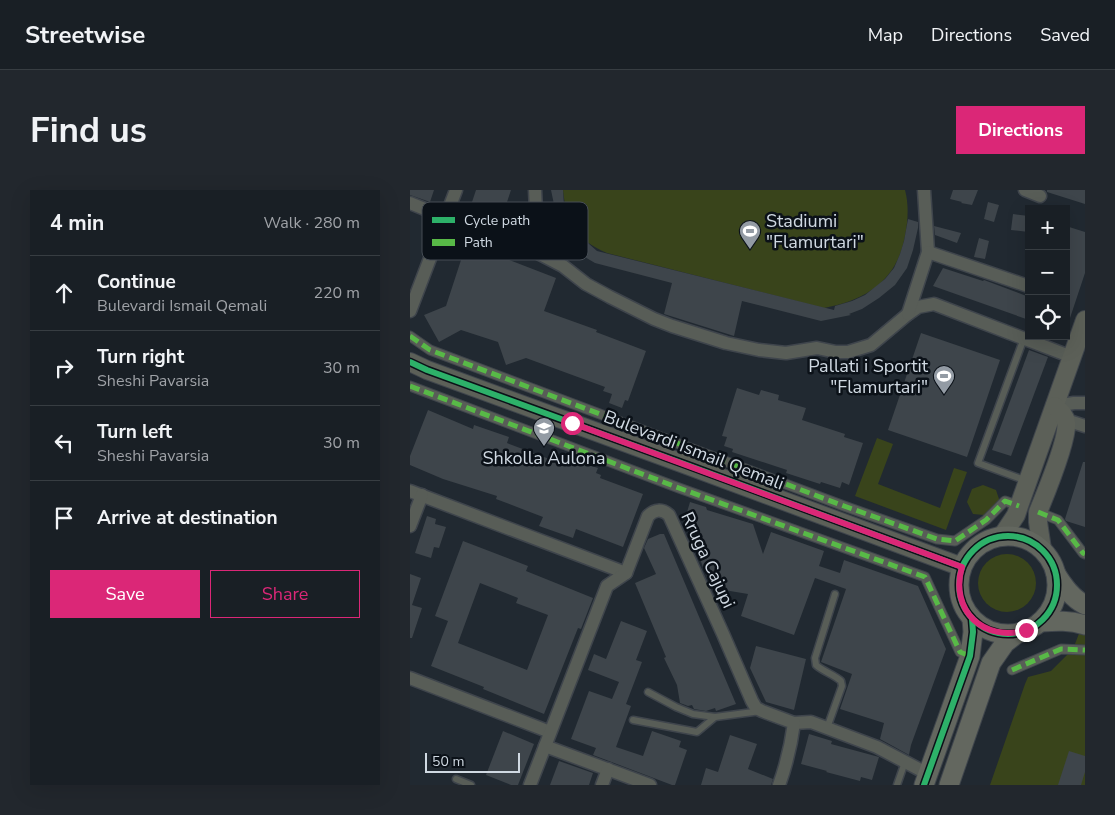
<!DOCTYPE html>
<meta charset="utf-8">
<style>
body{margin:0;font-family:"Nunito Sans",sans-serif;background:#22272d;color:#f1f3f6}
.controls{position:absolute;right:15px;top:15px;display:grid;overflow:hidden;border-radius:0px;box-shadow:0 5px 20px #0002}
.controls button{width:45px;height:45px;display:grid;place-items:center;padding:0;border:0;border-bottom:1px solid #373d42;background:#191f25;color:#f1f3f6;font:25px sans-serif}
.scale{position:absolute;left:15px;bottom:12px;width:95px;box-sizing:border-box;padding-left:5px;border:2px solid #d0d9e2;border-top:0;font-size:14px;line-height:18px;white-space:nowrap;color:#d0d9e2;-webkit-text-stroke:4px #0b1118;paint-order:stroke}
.stop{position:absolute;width:15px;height:15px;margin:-11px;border:4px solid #db2777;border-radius:50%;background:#fff}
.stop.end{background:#db2777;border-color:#fff;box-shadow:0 1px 5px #0008}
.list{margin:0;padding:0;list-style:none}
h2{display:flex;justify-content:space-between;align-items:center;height:65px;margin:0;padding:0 20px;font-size:21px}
h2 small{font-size:16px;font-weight:400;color:#9fa2a7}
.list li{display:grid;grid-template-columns:32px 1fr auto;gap:15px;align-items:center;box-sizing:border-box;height:75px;padding:0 20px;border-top:1px solid #373d42}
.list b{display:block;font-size:19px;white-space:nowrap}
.list p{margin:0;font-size:16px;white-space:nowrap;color:#9fa2a7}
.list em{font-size:16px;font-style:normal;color:#9fa2a7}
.actions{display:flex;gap:10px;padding:15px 20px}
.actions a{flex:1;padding:11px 0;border:1px solid #db2777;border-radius:0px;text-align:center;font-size:18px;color:#db2777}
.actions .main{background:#db2777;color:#fff}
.icon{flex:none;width:28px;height:28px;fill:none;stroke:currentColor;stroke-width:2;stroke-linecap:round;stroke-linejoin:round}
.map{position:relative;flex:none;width:675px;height:595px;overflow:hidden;border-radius:0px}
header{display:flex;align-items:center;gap:30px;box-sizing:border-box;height:70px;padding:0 25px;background:#191f25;border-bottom:1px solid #373d42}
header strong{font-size:24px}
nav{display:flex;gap:28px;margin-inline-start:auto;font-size:18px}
.intro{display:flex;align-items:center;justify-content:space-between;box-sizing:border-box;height:120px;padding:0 30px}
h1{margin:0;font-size:35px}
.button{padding:12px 22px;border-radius:0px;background:#db2777;color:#fff;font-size:18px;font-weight:700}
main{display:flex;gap:30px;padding:0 30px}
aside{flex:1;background:#191f25;border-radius:0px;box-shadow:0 5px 20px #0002}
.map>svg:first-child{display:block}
.green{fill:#39441b}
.building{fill:#3e454b;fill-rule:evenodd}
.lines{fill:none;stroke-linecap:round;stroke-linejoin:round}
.service-casing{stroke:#3f454c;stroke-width:9}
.pedestrian-casing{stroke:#3f454c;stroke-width:11}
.minor-casing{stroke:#3f454c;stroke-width:15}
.secondary-casing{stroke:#3f454c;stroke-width:20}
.primary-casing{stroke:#3f454c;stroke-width:21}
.service{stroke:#585d57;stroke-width:6}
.pedestrian{stroke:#585d57;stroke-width:9}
.minor{stroke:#585d57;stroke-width:12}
.secondary{stroke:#5c6058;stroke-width:18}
.primary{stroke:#63675f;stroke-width:19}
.quiet{stroke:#58b947;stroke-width:5;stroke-dasharray:10 5;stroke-linecap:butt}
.cycleway-casing{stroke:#0b1118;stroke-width:9}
.cycleway{stroke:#2db169;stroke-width:6}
.route{stroke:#db2777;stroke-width:6}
.labels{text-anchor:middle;stroke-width:5;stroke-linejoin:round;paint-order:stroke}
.poi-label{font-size:18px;fill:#d0d9e2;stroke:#0b1118;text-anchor:start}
.street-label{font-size:18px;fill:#d0d9e2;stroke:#0b1118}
.key{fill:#0b1118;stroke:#464d55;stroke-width:1}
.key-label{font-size:14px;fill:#d0d9e2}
</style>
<header>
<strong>Streetwise</strong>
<nav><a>Map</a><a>Directions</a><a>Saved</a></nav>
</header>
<div class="intro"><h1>Find us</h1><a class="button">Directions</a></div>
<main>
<aside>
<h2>4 min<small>Walk · 280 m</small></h2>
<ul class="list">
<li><svg class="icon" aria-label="ahead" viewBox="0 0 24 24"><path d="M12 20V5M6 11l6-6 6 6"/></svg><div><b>Continue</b><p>Bulevardi Ismail Qemali</p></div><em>220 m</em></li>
<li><svg class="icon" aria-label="right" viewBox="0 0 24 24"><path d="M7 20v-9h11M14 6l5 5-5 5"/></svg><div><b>Turn right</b><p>Sheshi Pavarsia</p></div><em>30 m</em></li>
<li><svg class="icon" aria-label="left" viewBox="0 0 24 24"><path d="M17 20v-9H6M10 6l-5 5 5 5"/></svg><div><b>Turn left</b><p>Sheshi Pavarsia</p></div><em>30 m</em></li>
<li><svg class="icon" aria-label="arrive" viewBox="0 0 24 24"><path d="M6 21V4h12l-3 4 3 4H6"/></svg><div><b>Arrive at destination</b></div></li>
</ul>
<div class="actions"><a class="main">Save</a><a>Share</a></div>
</aside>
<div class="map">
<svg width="675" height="595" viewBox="0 0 675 595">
<rect width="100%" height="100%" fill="#212931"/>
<g class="green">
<path d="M 153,0 L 495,0 C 499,15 498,31 495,46 C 487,90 457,110 414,118 L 197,63 C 166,50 156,32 153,0 Z"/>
<polygon points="467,248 483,254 468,294 530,318 544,278 557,282 536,340 445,306"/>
<polygon points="573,295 586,300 590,312 574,325 563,324 557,312 562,299"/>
<circle cx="597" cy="393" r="29"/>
<polygon points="670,441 675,442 675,595 580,595 615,494 618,487 641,481 663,459"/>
</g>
<g class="building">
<polygon points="0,0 24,0 20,12 0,5"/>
<polygon points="66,0 101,0 93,24 91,23 85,40 56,30"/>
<polygon points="141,0 153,0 154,16 160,31 170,46 187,61 424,120 425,116 442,111 455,105 475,89 484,78 490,64 494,51 498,29 508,32 508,38 503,60 497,78 485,95 469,108 452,119 439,124 441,125 411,131 332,111 324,146 254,124 262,93 185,73 168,63 158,53 151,38 146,24"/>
<polygon points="543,0 568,0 562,15 551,13 552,12 540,9"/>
<polygon points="637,0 675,0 675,14 637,2"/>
<polygon points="578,12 589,15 584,32 574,29"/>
<polygon points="603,24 619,26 619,42 601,40"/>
<polygon points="524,36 551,43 547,53 525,45"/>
<polygon points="656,36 675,42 675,83 658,134 656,134"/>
<polygon points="569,48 579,51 575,69 564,67"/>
<polygon points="50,51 146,88 134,121 187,140 186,142 236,161 218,211 215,210 212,218 199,213 202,204 193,201 195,197 116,168 96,175 88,152 51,140 29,152 14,125 36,116 52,67 43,62"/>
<polygon points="533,78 573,91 574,90 619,107 619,130 523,96"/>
<polygon points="511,143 590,170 557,267 478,240"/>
<polygon points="619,160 638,167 601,266 582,260"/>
<polygon points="327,198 349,205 351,200 369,205 368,210 396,218 392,230 435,244 434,247 453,253 439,295 432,292 430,298 411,292 410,294 376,283 377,280 322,262 323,259 314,256 317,247 312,246"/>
<polygon points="18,220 63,239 64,235 99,247 97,253 150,273 152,266 188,278 186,283 191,285 190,288 233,304 213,357 166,339 163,348 129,336 133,327 86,309 87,306 33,289 0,275 0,266"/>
<polygon points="673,272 675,272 675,337 656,331 655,329"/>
<polygon points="280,312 296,317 297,320 343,334 353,364 361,342 414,361 409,376 430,383 434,370 508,396 536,459 501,555 499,565 470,549 474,533 430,519 442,484 411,472 436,399 405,388 384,445 331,426 338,404 314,400 313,397 303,394 305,386 295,383 279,337 273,336"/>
<polygon points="17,326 26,329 25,334 36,337 29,358 24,357 21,368 5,363"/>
<polygon points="250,344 254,344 326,514 306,521 305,518 296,521 284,519 282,515 278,516 270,513 267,495 254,468 256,467 225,393 246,384 234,358 238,349"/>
<path d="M 53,351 L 118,376 L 116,381 L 183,408 L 171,439 L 168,438 L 134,524 L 73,499 L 74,497 L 21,476 L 38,431 L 25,426 ZM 70,393 L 108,408 L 106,413 L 138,425 L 117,480 L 48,453 Z"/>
<polygon points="0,384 11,388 2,415 12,418 2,448 0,448"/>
<polygon points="211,431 237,441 226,470 232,472 216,514 221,516 206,557 233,566 242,541 271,551 269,557 277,560 265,595 262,595 183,565 186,558 161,549 179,501 202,509 209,492 178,480 184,464 196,469"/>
<polygon points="346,456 396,469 384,520 356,512 340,478"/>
<polygon points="93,541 124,554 108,595 101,595 76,585"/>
<polygon points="399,544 422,551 421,554 469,567 462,590 451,587 450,591 416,582 417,581 391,574"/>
<polygon points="320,545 347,554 338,579 363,589 361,595 291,595 296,578 308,582"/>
<polygon points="659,561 675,566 675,582 671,595 648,595"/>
<polygon points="149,571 183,583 179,595 140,595"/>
</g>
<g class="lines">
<g class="service-casing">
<g id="service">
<polyline points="614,148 568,273 617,291"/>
<polyline points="238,502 266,517 283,524 305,527"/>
<polyline points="223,530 287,542 305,527 351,521"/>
<path d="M 417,538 L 432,496 L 431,491 C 423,484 414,482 406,475 L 405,468 L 425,404"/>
<polyline points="46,589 61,595"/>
<polyline points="487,595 495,572"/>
</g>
</g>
<g class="pedestrian-casing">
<g id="pedestrian">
<polyline points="0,146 20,160 434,316 527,349 545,351 576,330 595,311 609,316"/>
<polyline points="0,196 269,298 515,387 550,462 560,466"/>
<polyline points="628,322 648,330 673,363 675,364"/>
<polyline points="602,480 651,459 675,460"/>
</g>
</g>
<g class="minor-casing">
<g id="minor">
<polyline points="125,0 128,63 153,76 176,94 200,107 244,129 262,136 316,153 349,160 376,163 407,158 426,162 438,162 461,155 498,124 508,117 524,114 662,167"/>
<polyline points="514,0 518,62"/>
<polyline points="615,0 630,6"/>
<polyline points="0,13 27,24 45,35 128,63"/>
<polyline points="0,121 46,0"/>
<polyline points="498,124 518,62 618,96"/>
<polyline points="645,216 664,213 675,213"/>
<polyline points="656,230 675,236"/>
<polyline points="0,301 216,383"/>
<polyline points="0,336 12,305"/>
<polyline points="0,488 140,542"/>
<polyline points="384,533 401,532 467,557 518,584"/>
<polyline points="135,556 240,595"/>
<path d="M 120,595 L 197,396 L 216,383 L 238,326 C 245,319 252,319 259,325 L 313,444 L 342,511 L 346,518 L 352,521 L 384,533 C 381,556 377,573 369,595"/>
<polyline points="192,595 198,579"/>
</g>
</g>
<g class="secondary-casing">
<g id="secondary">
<polyline points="0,172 17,180 277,275 552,377"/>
<polyline points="592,346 606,325 609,316 675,130"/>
<path d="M 632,359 L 628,332 L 628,322 C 635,305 659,247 656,232 C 655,225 650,221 645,216"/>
</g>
</g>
<g class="primary-casing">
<g id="primary">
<circle cx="598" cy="395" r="49"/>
<path d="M 646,384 C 654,397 662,408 675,415"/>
<path d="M 630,432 C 646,431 660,430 675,435"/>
<polyline points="514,595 560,466 563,442 562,429"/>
<polyline points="539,595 581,473 595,453 608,443"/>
</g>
</g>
<use href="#service" class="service"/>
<use href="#pedestrian" class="pedestrian"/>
<use href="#minor" class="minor"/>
<use href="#secondary" class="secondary"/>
<use href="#primary" class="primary"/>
<g class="quiet">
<polyline points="0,146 20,160 434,316 527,349 545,351 576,330 595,311 609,316"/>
<polyline points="0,196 269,298 515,387 550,462 560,466"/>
<polyline points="628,322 648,330 673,363 675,364"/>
<polyline points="602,480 651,459 675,460"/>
</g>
<g class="cycleway-casing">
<g id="cycleway">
<polyline points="0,172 17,180 277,275 552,377"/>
<circle cx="598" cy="395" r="49"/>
<polyline points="514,595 560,466 563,442 562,429"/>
</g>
</g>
<use href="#cycleway" class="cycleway"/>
</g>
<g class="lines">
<path class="route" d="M 162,233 L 552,377 C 539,420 574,453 616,440"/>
</g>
<defs>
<g id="stadium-pin" transform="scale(1.125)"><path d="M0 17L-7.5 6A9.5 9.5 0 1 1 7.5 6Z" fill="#939ba4" stroke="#0b1118"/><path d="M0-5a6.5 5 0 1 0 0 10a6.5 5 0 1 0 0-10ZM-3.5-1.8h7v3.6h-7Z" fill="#fff"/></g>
<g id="school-pin" transform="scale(1.125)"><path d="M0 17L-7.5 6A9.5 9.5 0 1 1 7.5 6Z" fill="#939ba4" stroke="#0b1118"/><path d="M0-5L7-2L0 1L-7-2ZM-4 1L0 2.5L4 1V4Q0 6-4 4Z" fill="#fff"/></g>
</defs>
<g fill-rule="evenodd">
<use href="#stadium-pin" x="340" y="41"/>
<use href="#stadium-pin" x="534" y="186"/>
<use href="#school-pin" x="134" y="238"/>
</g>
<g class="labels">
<g class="poi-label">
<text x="356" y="37">Stadiumi<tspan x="356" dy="21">"Flamurtari"</tspan></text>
<text x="518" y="182" text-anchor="end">Pallati i Sportit<tspan x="518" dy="21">"Flamurtari"</tspan></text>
<text x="134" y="274" text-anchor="middle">Shkolla Aulona</text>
</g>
<g class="street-label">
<text transform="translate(284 260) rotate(21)" y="6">Bulevardi Ismail Qemali</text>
<text transform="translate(298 370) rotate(65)" y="6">Rruga Cajupi</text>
</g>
</g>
<rect x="12" y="12" width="166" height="58" rx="8" class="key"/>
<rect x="22" y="27" width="23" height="6" fill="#2db169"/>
<rect x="22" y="49" width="23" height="7" fill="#58b947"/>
<g class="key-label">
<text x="54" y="35">Cycle path</text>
<text x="54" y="57">Path</text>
</g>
</svg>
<div class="controls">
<button>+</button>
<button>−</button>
<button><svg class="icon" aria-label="locate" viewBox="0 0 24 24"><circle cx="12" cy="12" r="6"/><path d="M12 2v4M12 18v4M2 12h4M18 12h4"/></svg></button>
</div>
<div class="scale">50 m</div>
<div class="stop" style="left:162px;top:233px"></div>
<div class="stop end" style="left:616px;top:440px"></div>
</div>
</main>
